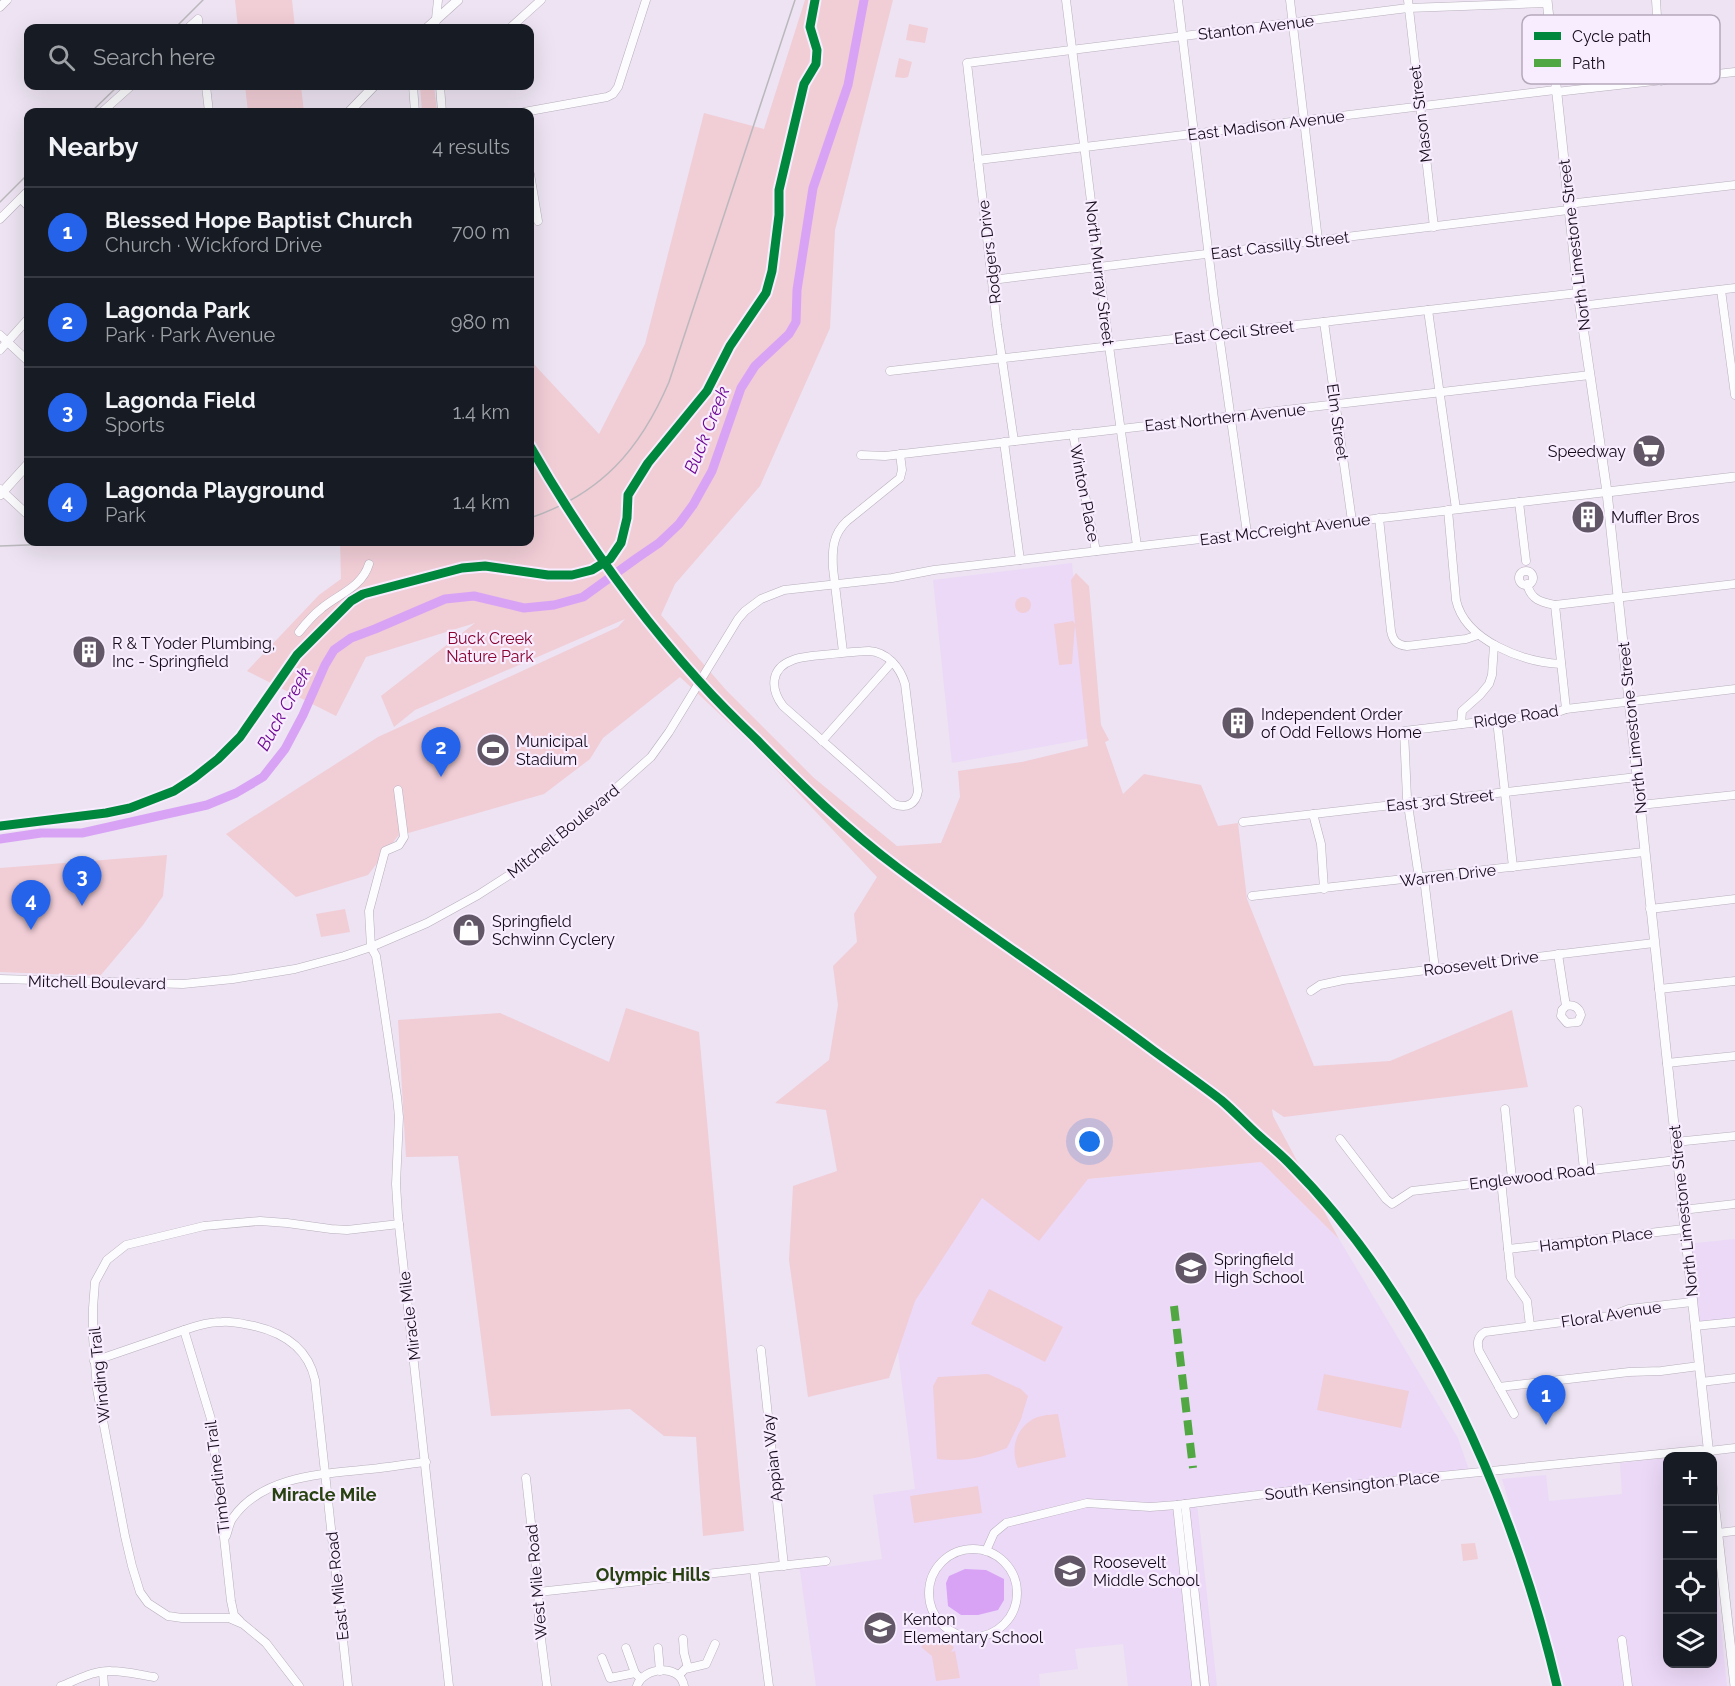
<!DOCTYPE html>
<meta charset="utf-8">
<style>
body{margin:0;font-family:Raleway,sans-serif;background:#20242c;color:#f1f3f6}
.controls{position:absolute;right:18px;bottom:18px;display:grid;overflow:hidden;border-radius:12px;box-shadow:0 6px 24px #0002}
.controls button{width:54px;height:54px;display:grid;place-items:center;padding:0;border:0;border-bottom:2px solid #363941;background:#171b24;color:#f1f3f6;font:30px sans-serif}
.you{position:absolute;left:1090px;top:1142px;width:21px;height:21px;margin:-15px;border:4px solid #fff;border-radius:50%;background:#1a73e8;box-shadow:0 0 0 9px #1a73e833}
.badge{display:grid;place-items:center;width:39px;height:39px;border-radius:50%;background:#2563eb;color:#fff;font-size:20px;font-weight:700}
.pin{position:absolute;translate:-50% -50px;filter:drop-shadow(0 2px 3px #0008)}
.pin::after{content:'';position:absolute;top:32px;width:21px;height:18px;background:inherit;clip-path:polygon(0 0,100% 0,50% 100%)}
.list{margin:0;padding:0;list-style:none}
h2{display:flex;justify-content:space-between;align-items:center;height:78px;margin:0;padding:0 24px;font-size:26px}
h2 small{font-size:20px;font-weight:400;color:#9ea1a6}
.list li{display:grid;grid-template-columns:39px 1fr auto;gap:18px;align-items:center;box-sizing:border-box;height:90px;padding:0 24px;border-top:2px solid #363941}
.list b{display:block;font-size:22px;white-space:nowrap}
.list p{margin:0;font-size:20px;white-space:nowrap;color:#9ea1a6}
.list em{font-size:20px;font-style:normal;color:#9ea1a6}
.icon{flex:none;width:33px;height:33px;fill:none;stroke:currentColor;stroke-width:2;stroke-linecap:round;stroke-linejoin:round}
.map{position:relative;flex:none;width:1735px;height:1686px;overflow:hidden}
.search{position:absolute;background:#171b24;box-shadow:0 6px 24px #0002;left:24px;top:24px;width:510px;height:66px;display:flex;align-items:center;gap:15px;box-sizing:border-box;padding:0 21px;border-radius:12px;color:#9ea1a6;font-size:22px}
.panel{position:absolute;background:#171b24;box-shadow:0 6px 24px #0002;left:24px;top:108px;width:510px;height:438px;border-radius:12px}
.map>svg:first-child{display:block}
.built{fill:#ecd9f8}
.green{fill:#f1cdd6}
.water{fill:#d8a3f5}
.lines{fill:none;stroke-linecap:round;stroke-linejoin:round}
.river{stroke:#d8a3f5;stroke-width:9}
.minor-casing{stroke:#b8afbd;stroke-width:9}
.major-casing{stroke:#b8afbd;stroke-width:10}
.minor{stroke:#fcfbfd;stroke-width:8}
.major{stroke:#fcfbfd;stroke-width:9}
.rail{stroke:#bab8bc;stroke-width:1.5}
.quiet{stroke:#51a843;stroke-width:8;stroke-dasharray:15 8;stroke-linecap:butt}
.cycleway-casing{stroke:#f8ecff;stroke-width:13}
.cycleway{stroke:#00873e;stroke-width:9}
.labels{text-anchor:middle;stroke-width:4.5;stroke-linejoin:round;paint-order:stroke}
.street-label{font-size:16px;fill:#150b1b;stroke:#f8ecff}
.poi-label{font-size:16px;fill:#150b1b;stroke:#f8ecff;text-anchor:start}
.park-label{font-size:16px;fill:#88012e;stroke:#f8ecff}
.water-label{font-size:18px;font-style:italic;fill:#6d0793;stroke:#f8ecff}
.neighbourhood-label{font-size:18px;font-weight:bold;fill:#274110;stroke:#f8ecff}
.key{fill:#f8ecff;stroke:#b4a8bb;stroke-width:1.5}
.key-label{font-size:16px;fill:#150b1b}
</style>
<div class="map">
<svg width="1735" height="1686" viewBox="0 0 1735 1686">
<rect width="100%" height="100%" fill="#ede3f2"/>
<g class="built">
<polygon points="1072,563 1091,738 952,763 933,580"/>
<polygon points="1261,1162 1339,1239 1458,1438 1470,1473 1197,1503 1217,1686 1128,1686 1123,1644 1075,1649 1078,1669 1039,1674 1040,1686 816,1686 799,1564 826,1561 827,1567 882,1559 873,1495 915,1489 879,1200"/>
<polygon points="1735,1239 1735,1322 1695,1326 1686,1244"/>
<polygon points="1667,1458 1668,1664 1712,1664 1713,1550 1727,1686 1562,1686 1502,1479 1546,1475 1549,1501 1622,1494 1620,1463"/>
</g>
<g class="green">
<polygon points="235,0 292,0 295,28 238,28"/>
<polygon points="805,0 893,0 835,230 830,328 760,486 675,584 661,615 726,690 814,778 897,846 941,843 960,797 958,771 1022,762 1088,746 1075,625 1072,664 1059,665 1054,624 1073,621 1075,624 1071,580 1076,573 1089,586 1101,725 1109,740 1105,742 1123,794 1144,774 1201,785 1218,826 1238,823 1247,899 1314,1066 1390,1061 1512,1010 1528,1087 1284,1117 1272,1109 1273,1116 1339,1239 1261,1162 1088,1179 1039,1241 982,1198 915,1301 889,1378 808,1397 789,1260 793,1186 837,1171 826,1110 775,1103 829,1060 838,1005 833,966 857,942 854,914 877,877 756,748 680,677 603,738 590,759 544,794 398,836 368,875 296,897 226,834 378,737 618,627 625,619 415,710 394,727 381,696 475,623 366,657 336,716 247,671 319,595 341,579 340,542 530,542 530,360 599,434 645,344 704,113 764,129"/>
<polygon points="909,24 928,28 925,43 906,40"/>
<polygon points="899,58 912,62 908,77 904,78 895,77"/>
<polygon points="245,86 301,86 304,112 248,112"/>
<polygon points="420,86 434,86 437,112 422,112"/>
<circle cx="1023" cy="605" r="8"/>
<polygon points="167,855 163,896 143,925 100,976 0,972 0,868"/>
<polygon points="345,909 350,932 321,937 316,914"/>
<polygon points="626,1008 699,1032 744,1531 703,1536 696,1437 664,1436 630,1409 491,1416 458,1156 406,1157 398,1020 500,1013 609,1062"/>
<polygon points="989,1289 1063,1327 1045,1362 971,1324"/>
<path d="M 988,1374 L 1021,1389 L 1028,1396 L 1021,1419 L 1007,1448 C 980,1458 966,1462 937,1459 L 933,1386 L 938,1377 Z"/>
<polygon points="1324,1374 1409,1391 1401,1428 1317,1410"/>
<path d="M 1058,1414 L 1066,1457 L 1018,1468 C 1011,1452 1014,1432 1030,1421 C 1038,1415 1048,1415 1058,1414 Z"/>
<polygon points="978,1486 982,1513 914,1523 910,1496"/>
<polygon points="1475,1543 1478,1559 1463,1561 1461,1544"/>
<polygon points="938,1635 954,1647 951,1652 955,1651 960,1678 936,1681 932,1656 921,1647 928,1636"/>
</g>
<polygon class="water" points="965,1569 986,1570 1004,1579 1004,1600 998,1610 978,1615 961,1615 948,1606 946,1583 949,1576"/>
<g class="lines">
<polyline class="river" points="0,839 41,833 82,833 207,805 236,793 263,777 285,749 303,715 325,665 334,650 351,638 375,629 445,599 474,596 524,608 554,605 583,597 637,558 659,543 679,524 693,505 712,471 741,388 755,366 789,334 796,322 797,290 813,188 848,85 864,0"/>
<g class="minor-casing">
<g id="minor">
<polyline points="1066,0 1109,346 1137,546"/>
<polyline points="1178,0 1214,299 1247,533"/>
<polyline points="1290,0 1318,240"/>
<polyline points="1408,0 1434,227"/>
<polyline points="1656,0 1661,81"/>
<polyline points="0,7 7,0"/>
<polyline points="188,28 198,19 199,28"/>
<polyline points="435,28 438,0"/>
<polyline points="510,28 541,0"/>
<polyline points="206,86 209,112"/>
<polyline points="413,86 415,112"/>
<polyline points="440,86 442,112"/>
<polyline points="1556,92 1735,72"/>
<polyline points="102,112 131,86"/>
<polyline points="524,112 607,97 613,94 618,87 646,0"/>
<polyline points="978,160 1555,90"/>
<polyline points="530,174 538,221"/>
<polyline points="21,199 28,206"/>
<polyline points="1568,204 1735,185"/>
<polyline points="0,219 28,191"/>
<polyline points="992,280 1568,210"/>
<polyline points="1721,290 1735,395"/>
<polyline points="1580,306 1735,288"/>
<polyline points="1428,310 1456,509"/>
<polyline points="1324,322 1352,521"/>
<polyline points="0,335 28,361"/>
<polyline points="0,350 28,319"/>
<polyline points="890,371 1578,293"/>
<polyline points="1073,434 1096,551"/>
<polyline points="1014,441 997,325 967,63 1408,8 1547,3"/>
<polyline points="1004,442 1020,560"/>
<polyline points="861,455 885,456 1590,375"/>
<polyline points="0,489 28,515"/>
<polyline points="1519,502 1526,561"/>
<path d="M 1448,510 L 1456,600 C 1465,641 1523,662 1561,664"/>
<path d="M 1379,518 L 1391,631 C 1393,641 1397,645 1407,646 L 1466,639 L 1478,635"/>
<circle cx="1526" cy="578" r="7"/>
<path d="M 1527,584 C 1531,600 1541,602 1555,605 L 1735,584"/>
<polyline points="1555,605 1566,709"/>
<path d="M 299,632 C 306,623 313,615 322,608 C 339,594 362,587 369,564"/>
<path d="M 869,651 C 887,652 900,667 905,684 L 918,791 C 916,804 907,809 894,804 L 783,706 C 770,689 770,668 793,660 C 799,657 806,657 812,656 C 831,654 849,652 869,651 Z"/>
<path d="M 843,652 L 833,568 C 832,549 833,534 847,521 L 900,478 L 902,470 L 900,454"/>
<polyline points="1497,720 1513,867"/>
<polyline points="1461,724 1462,711 1480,695 1489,684 1492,675 1494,645"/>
<polyline points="822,741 892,662"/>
<polyline points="398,790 404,837 399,845 385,851 369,911 371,947 376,956 380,982 397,1097 399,1117 396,1184 398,1216 449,1686"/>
<polyline points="1640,805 1735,795"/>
<polyline points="1313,814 1321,844 1324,889"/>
<polyline points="1243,822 1637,777"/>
<polyline points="1419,878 1407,798 1404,731 1555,713 1566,709 1735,689"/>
<polyline points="1424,878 1435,969"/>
<polyline points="1252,896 1644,852"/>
<polyline points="1650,909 1735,899"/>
<path d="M 1558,954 L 1566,1006 L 1562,1010 L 1561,1016 L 1567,1023 L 1578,1022 L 1581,1015 C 1579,1007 1573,1004 1566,1006"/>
<polyline points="0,979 183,984 233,979 295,969 344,956 371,947 427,923 478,895 531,861 588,813 651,757 669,732 738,619 745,611 761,599 784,590 892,578 934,570 1607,492"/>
<polyline points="1659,989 1735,981"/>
<polyline points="1311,991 1320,985 1343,980 1654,943"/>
<polyline points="1667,1063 1735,1056"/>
<polyline points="1505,1109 1512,1179"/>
<polyline points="1578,1110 1584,1170"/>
<polyline points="1340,1139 1386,1199 1392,1204 1412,1191 1677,1160"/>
<polyline points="1675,1142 1735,1136"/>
<polyline points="1501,1180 1511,1278 1527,1301 1530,1326"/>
<polyline points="1682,1210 1735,1204"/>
<polyline points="1508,1249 1684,1229"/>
<polyline points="1695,1326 1735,1322"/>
<polyline points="184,1330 211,1419 231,1601 234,1615 240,1621"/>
<polyline points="761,1350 784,1566"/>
<path d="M 94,1361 C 117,1353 140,1345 164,1337 C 182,1331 202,1322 222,1322 C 232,1321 243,1324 254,1326 C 284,1333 308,1348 315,1380 L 348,1686"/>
<polyline points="1701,1382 1735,1378"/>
<polyline points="1499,1387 1629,1372 1661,1371 1699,1366"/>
<path d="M 1514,1414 L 1479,1351 C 1477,1343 1477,1337 1485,1332 L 1611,1316 L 1629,1309 L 1692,1302"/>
<polyline points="526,1478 538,1586 539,1623 547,1686"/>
<polyline points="1185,1504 1205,1686"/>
<polyline points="1177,1505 1196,1686"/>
<polyline points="1718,1533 1735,1531"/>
<path d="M 226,1536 C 228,1531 229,1524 232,1519 C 262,1475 323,1474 371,1469 C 389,1467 408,1464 426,1462"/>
<circle cx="973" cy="1593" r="44"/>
<polyline points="986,1551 994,1533 1006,1523 1087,1503 1150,1507 1177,1505 1290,1491 1700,1450 1709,1451 1735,1448"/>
<polyline points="754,1570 769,1686"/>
<polyline points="538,1592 826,1561"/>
<polyline points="683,1639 684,1653 688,1668"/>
<polyline points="1622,1640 1628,1686"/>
<polyline points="626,1648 635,1673"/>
<polyline points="658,1648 660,1671"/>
<polyline points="602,1658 610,1678 635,1673 640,1678"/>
<polyline points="103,1672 104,1686"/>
<polyline points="679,1675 685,1669 706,1664 715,1644"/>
<path d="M 61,1686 C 77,1680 94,1670 111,1671 C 126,1671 140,1675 154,1677"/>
<polyline points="299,1686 266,1643 243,1624 229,1618 182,1618 168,1616 148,1603 140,1592 132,1566 125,1536 97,1389 93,1337 93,1308 95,1282 107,1260 126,1245 204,1226 260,1221 287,1223 331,1229 347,1230 399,1224"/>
<path d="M 637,1686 C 643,1667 680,1663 684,1686"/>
</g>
</g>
<g class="major-casing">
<g id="major">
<polyline points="1547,0 1578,293 1607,492 1709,1456"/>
<polyline points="427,28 458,0"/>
<polyline points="349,112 374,86"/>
<polyline points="1607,492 1735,477"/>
<polyline points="0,495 28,464"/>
<polyline points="1712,1484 1735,1686"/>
</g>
</g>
<use href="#minor" class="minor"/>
<use href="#major" class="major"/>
<g class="rail">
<polyline points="175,28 203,0"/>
<polyline points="91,112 118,86"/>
<polyline points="0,202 28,174"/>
<path d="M 530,518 C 601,494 640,450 669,382 L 795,0"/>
<polyline points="0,546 109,542"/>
</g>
<polyline class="quiet" points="1174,1306 1193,1468"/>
<g class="cycleway-casing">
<g id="cycleway">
<path d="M 530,446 C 578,530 634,609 699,681 C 717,701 737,721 757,740 C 801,785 847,830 898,868 C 982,931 1070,988 1154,1051 C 1176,1067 1199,1083 1221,1100 C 1233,1110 1245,1123 1257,1134 C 1267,1143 1278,1152 1288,1162 C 1424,1298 1513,1500 1557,1686"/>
<polyline points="0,826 106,813 130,808 174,791 194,778 218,759 240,737 297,655 351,601 363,594 462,568 485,566 548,575 572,575 592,570 610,559 621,543 627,518 628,495 648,463 707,391 730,346 766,293 772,271 779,215 779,190 804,84 816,64 817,50 810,27 815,0"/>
</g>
</g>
<use href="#cycleway" class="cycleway"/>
</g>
<defs>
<g id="supermarket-disc" transform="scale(1.725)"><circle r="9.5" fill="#615766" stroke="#f8ecff"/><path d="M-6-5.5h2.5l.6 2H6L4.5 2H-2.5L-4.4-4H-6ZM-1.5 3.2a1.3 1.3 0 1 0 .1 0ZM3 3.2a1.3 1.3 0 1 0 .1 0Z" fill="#fff"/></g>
<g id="building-disc" transform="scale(1.725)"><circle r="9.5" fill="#615766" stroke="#f8ecff"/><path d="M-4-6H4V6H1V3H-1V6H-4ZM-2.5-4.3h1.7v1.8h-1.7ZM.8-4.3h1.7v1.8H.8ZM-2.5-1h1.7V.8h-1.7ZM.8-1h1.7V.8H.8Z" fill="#fff"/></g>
<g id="stadium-disc" transform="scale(1.725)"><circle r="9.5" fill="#615766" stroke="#f8ecff"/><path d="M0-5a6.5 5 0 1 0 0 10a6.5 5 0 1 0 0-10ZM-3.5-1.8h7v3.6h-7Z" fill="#fff"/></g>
<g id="shop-disc" transform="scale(1.725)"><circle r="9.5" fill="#615766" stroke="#f8ecff"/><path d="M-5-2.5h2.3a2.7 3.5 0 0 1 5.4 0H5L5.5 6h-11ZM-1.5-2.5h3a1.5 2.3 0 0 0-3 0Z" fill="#fff"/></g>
<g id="school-disc" transform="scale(1.725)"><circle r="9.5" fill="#615766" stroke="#f8ecff"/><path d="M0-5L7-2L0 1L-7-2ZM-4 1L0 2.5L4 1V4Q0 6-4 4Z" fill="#fff"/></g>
</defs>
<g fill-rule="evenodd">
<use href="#supermarket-disc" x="1649" y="451"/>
<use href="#building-disc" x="1588" y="517"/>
<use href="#building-disc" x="89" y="652"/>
<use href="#building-disc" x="1238" y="723"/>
<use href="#stadium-disc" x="493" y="750"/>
<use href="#shop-disc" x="469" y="930"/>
<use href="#school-disc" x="1191" y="1268"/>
<use href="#school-disc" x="1070" y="1571"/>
<use href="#school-disc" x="880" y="1628"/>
</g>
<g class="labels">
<g class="street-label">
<text transform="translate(1256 27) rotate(-7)" y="6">Stanton Avenue</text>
<text transform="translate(1420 114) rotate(-97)" y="6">Mason Street</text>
<text transform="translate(1266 125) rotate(-7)" y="6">East Madison Avenue</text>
<text transform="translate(1280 245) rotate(-7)" y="6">East Cassilly Street</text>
<text transform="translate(1574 245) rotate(-97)" y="6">North Limestone Street</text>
<text transform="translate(989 252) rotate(-97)" y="6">Rodgers Drive</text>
<text transform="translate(1100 273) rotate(83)" y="6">North Murray Street</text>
<text transform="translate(1234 332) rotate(-6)" y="6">East Cecil Street</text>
<text transform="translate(1225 417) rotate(-6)" y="6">East Northern Avenue</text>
<text transform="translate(1338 422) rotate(82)" y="6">Elm Street</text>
<text transform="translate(1085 493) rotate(79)" y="6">Winton Place</text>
<text transform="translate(1285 529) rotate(-7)" y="6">East McCreight Avenue</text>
<text transform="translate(1516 716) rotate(-8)" y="6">Ridge Road</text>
<text transform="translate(1632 728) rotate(-96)" y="6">North Limestone Street</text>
<text transform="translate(1440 800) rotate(-6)" y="6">East 3rd Street</text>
<text transform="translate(563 831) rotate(-39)" y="6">Mitchell Boulevard</text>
<text transform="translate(1448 875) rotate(-7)" y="6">Warren Drive</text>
<text transform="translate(1481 963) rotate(-7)" y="6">Roosevelt Drive</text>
<text transform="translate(97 982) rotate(1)" y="6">Mitchell Boulevard</text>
<text transform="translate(1532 1176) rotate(-7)" y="6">Englewood Road</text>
<text transform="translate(1683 1211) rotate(-96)" y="6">North Limestone Street</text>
<text transform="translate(1596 1239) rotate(-7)" y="6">Hampton Place</text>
<text transform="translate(1611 1314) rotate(-9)" y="6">Floral Avenue</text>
<text transform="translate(409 1316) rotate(-97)" y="6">Miracle Mile</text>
<text transform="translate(99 1375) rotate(-96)" y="6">Winding Trail</text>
<text transform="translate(772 1458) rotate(-96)" y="6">Appian Way</text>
<text transform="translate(217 1477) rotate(-97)" y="6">Timberline Trail</text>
<text transform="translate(1352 1485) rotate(-6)" y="6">South Kensington Place</text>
<text transform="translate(536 1582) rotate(-95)" y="6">West Mile Road</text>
<text transform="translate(337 1586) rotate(-96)" y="6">East Mile Road</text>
</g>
<g class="poi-label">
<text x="1626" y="457" text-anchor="end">Speedway</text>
<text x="1611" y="523">Muffler Bros</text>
<text x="112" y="649">R &amp; T Yoder Plumbing,<tspan x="112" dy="18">Inc - Springfield</tspan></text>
<text x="1261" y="720">Independent Order<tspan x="1261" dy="18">of Odd Fellows Home</tspan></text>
<text x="516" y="747">Municipal<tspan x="516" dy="18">Stadium</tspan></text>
<text x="492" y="927">Springfield<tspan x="492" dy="18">Schwinn Cyclery</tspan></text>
<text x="1214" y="1265">Springfield<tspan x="1214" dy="18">High School</tspan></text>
<text x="1093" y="1568">Roosevelt<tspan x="1093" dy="18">Middle School</tspan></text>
<text x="903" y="1625">Kenton<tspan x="903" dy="18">Elementary School</tspan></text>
</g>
<g class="park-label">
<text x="490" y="644">Buck Creek<tspan x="490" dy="18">Nature Park</tspan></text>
</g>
<g class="water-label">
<text transform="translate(707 430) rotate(-68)" y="6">Buck Creek</text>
<text transform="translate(284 709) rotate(-61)" y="6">Buck Creek</text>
</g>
<g class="neighbourhood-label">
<text x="324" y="1501">Miracle Mile</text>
<text x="653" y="1581">Olympic Hills</text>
</g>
</g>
<rect x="1522" y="15" width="198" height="69" rx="9" class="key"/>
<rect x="1534" y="32" width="27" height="8" fill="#00873e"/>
<rect x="1534" y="59" width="27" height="8" fill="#51a843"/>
<g class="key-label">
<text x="1572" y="42">Cycle path</text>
<text x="1572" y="69">Path</text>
</g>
</svg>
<div class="controls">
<button>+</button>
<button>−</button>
<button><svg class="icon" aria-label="locate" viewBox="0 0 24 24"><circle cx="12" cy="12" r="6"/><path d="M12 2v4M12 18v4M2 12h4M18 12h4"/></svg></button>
<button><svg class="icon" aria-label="layers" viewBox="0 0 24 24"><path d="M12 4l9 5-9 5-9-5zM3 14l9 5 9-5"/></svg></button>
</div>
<div class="you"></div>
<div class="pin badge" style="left:1546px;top:1425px">1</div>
<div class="pin badge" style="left:441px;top:777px">2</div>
<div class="pin badge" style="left:82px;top:906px">3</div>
<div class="pin badge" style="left:31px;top:930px">4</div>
<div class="search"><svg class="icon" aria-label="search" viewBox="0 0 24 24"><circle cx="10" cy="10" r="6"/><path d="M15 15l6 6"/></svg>Search here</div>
<section class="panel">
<h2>Nearby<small>4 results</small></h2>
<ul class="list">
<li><span class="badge">1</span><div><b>Blessed Hope Baptist Church</b><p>Church · Wickford Drive</p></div><em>700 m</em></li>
<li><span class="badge">2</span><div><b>Lagonda Park</b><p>Park · Park Avenue</p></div><em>980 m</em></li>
<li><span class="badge">3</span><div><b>Lagonda Field</b><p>Sports</p></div><em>1.4 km</em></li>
<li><span class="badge">4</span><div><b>Lagonda Playground</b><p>Park</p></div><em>1.4 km</em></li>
</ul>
</section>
</div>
